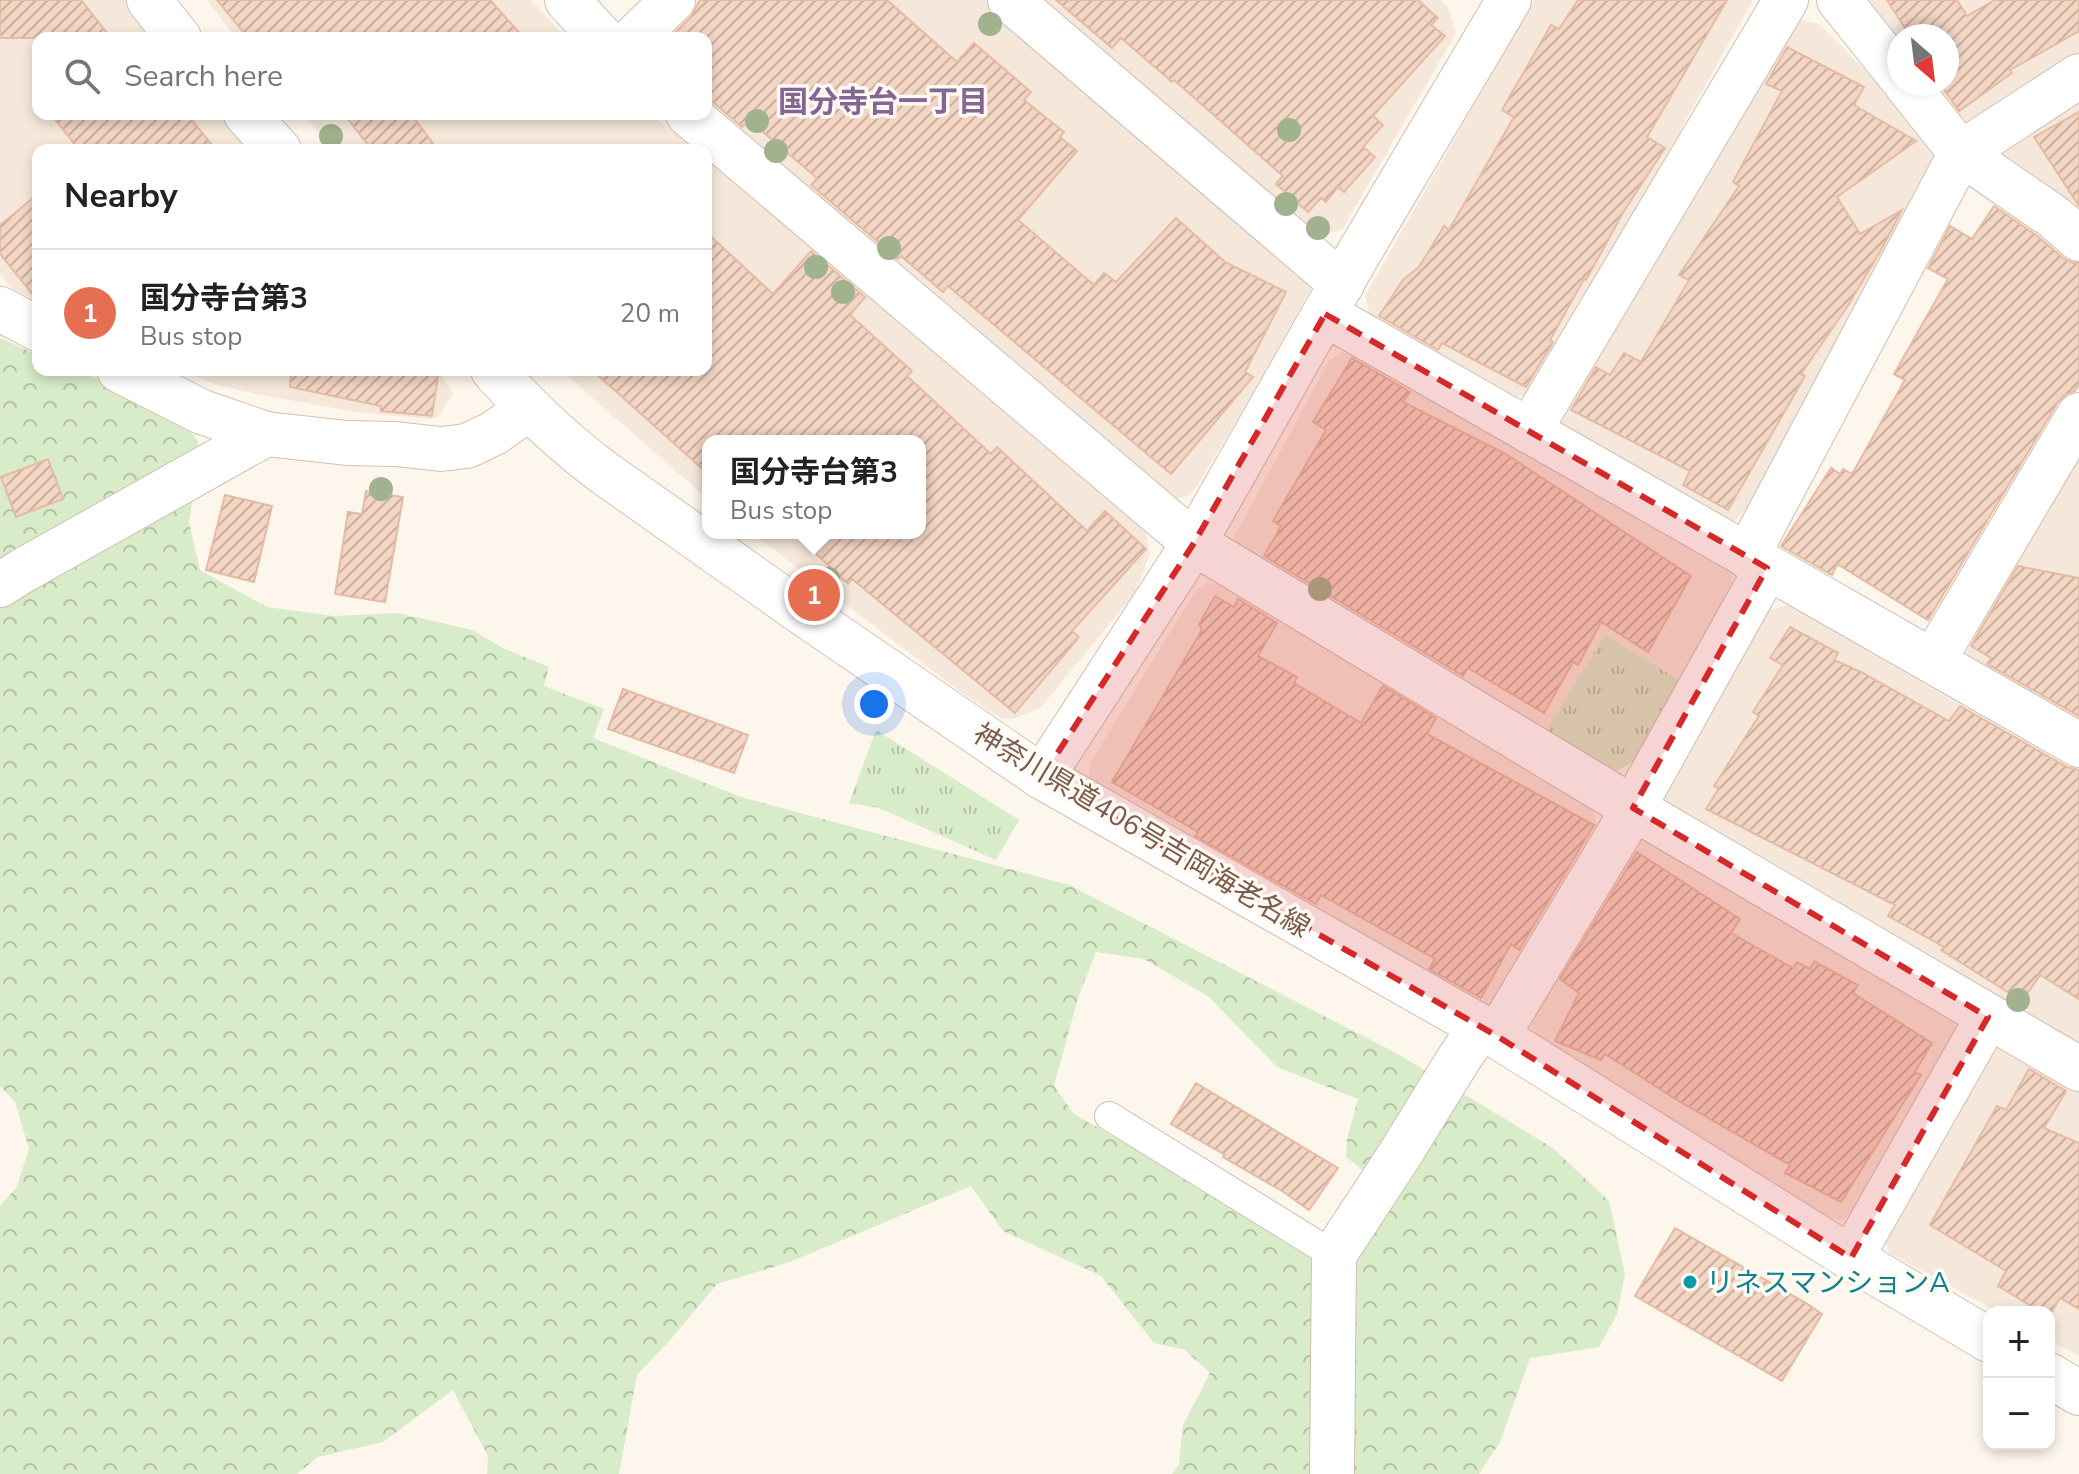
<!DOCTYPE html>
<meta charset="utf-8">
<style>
body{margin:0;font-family:"Nunito Sans","Noto Sans JP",sans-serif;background:#f6f6f6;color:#222}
.controls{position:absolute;right:24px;bottom:24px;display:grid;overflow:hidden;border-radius:16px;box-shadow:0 4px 12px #0003}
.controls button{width:72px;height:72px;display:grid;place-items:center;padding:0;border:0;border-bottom:2px solid #e0e0e0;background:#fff;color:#222;font:40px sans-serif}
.compass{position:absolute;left:1887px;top:24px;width:72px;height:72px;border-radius:50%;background:#fff;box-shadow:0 4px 12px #0003;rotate:152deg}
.you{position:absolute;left:874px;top:704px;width:28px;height:28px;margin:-20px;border:6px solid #fff;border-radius:50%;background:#1a73e8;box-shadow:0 0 0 12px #1a73e833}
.badge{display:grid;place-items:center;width:52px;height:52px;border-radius:50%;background:#e76f51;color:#fff;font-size:26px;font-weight:700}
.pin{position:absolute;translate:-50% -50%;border:4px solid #fff;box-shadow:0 2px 8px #0006}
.popup{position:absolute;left:702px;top:435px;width:224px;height:104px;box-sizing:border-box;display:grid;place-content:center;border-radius:16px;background:#fff;filter:drop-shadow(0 2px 6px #0005);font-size:26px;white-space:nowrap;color:#767676}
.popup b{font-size:30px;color:#222}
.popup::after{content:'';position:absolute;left:50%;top:100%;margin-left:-16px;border:16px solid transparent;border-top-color:#fff}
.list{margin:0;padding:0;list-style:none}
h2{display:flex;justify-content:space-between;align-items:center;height:104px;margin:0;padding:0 32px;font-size:34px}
h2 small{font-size:26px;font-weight:400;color:#767676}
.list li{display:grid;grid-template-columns:52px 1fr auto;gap:24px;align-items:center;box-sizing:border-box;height:128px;padding:0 32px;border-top:2px solid #e0e0e0}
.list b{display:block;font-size:30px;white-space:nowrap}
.list p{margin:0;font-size:26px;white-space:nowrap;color:#767676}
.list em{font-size:26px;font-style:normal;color:#767676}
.icon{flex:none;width:44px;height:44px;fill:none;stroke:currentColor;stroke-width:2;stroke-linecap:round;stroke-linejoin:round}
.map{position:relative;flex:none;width:2079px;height:1474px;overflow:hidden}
.search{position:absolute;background:#fff;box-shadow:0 4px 12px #0003;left:32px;top:32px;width:680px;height:88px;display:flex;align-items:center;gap:20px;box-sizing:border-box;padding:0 28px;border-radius:16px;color:#767676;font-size:30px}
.panel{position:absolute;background:#fff;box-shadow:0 4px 12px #0003;left:32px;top:144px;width:680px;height:232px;border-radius:16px}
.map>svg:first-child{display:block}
.residential{fill:#f5e8da}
.grass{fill:url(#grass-tufts)}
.forest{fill:url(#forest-crowns);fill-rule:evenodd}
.building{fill:url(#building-hatch);stroke:#e6bba3;stroke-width:2}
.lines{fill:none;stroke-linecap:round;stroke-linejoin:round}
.lane-casing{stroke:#d1beb0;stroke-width:30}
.street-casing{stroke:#d1beb0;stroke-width:46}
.secondary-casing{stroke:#d6c0b0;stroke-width:46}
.lane{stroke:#fff;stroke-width:28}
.street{stroke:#fff;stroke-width:44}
.secondary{stroke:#fff;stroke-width:44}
.tree{fill:#a0b28e}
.marked{fill:#d62828;fill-opacity:0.2;stroke:#d62828;stroke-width:6;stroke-dasharray:16 10;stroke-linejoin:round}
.culture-dot{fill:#0f9aa8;stroke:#fffaf3;stroke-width:3}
.labels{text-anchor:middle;stroke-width:7;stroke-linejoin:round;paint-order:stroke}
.street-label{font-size:28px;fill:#7a5c4d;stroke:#fffaf3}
.culture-label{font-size:28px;fill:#0d838f;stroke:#fffaf3;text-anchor:start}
.neighbourhood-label{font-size:30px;font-weight:bold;fill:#846695;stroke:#fffaf3}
</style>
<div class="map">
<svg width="2079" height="1474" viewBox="0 0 2079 1474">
<defs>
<pattern id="grass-tufts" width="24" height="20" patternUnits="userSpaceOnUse" patternTransform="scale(2)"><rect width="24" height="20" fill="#d8ecc9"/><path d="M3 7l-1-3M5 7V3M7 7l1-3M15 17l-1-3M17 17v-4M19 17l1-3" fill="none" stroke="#b4c2a5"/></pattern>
<pattern id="forest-crowns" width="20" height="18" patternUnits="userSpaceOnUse" patternTransform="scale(2)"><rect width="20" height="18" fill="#d8ecc9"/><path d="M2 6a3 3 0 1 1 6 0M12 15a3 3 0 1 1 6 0" fill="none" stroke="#b4c2a5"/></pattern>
<pattern id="building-hatch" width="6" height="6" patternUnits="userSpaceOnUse" patternTransform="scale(2)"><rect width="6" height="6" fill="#f3d5c3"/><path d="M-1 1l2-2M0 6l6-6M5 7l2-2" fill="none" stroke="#cab0a1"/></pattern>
</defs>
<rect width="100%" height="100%" fill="#fdf6ec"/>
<g class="residential">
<polygon points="0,0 127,0 156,38 38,38 38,114 219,114 249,150 38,150 38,302 14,290 0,274"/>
<polygon points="207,0 531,0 566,38 236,38"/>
<polygon points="698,0 985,0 1312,287 1254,391 1196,488 1187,496 1173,499 706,111 706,38 661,38"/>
<polygon points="1033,0 1440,0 1448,7 1456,33 1343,228 1319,238"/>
<polygon points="1534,0 1753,0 1536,389 1511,401 1372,324 1365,296"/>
<polygon points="1856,0 2079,0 2079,208 2006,155 1951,112 1927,84 1947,84 1947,36 1899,36 1899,51"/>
<polygon points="1799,19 1819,24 1935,140 1939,175 1746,510 1733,522 1558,427 1559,417"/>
<polygon points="302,114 650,114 696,150 334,150"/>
<polygon points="706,158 1144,525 1150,553 1135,593 1041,707 1016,718 1002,719 962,693 752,533 920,533 920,441 708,441 708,499 561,370 706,370"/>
<polygon points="1341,352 1354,355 1732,569 1732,588 1680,681 1617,771 1246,557 1235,547 1233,539 1329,361"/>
<polygon points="181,370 439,370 453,394 438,417 428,419 357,412 261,395 217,385"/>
<polygon points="2079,454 2079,731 1975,672 1966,652"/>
<polygon points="1206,583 1221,586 1586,800 1594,813 1598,825 1498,999 1491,1006 1475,1008 1094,787 1089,778 1090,763 1194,593"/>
<polygon points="1789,605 2079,774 2079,1048 1669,816 1654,795 1762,612"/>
<polygon points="1645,837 1949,1011 1957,1028 1854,1210 1842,1221 1831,1218 1542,1045 1528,1020 1626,840"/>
<polygon points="1996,1048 2021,1048 2079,1084 2079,1356 2049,1340 2049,1312 1998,1312 1889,1253 1883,1232"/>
</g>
<g class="grass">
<polygon points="1605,635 1680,681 1635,761 1617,771 1546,731"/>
<polygon points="876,730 1019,820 996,860 879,808 849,803"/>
</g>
<path class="forest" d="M 0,338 L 38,355 L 38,370 L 74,370 L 111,385 L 179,419 L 198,441 L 196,478 L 189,522 L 200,570 L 267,607 L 334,616 L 398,613 L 472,630 L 505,649 L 549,667 L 544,686 L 604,709 L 593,738 L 741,797 L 1069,885 L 1398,1054 L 1553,1148 L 1609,1201 L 1625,1274 L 1617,1314 L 1599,1347 L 1530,1358 L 1500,1442 L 1479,1474 L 1172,1474 L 1179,1464 L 1183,1425 L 1210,1373 L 1185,1350 L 1154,1343 L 1101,1276 L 1003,1231 L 971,1186 L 790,1262 L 717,1284 L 671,1339 L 637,1375 L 619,1474 L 487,1474 L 488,1456 L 453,1390 L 383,1442 L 318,1457 L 297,1474 L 0,1474 L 0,1206 L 16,1188 L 29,1149 L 15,1102 L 0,1086 ZM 1096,952 L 1144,959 L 1209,997 L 1277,1067 L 1358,1099 L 1347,1139 L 1346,1157 L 1364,1171 L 1322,1246 L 1305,1247 L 1074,1114 L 1054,1086 L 1078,998 Z"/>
<g class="building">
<polygon points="0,0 81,0 111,38 0,38"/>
<polygon points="217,0 490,0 524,38 248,38"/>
<polygon points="700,0 887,0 957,62 974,43 1031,92 1024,100 1064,132 1060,137 1077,151 1018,220 1094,285 1104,273 1116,282 1176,218 1225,262 1286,292 1245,372 1253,377 1171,474 948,286 943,292 901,256 898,259 811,185 817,178 749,120 742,127 706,96 706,38 670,38 691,17"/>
<polygon points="1056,0 1418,0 1438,18 1431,25 1445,36 1373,116 1383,125 1363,147 1375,157 1344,192 1338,187 1326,202 1321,198 1308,212 1276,184 1283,176 1174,80 1172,82 1121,38 1112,48"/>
<polygon points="1578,0 1727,0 1647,137 1665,148 1624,211 1586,280 1584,279 1550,340 1553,342 1526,387 1442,343 1438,350 1379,316 1403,280 1419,267 1444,226 1449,230 1514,117 1502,110 1551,25 1559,29"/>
<polygon points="1887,0 1957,0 1967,16 1995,0 2079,0 2079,31 2010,70 2012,73 1959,111 1940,84 1947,84 1947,36 1910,36"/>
<polygon points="1787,47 1864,87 1854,105 1916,141 1837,197 1860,234 1902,210 1881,250 1847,307 1801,374 1805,376 1728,510 1683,485 1690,471 1571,410 1596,367 1610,375 1624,353 1641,362 1689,280 1679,275 1739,186 1733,182 1782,91 1766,84"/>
<polygon points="2079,112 2079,206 2034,137"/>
<polygon points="51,114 187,114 216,150 79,150"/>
<polygon points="344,114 411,114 438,150 372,150"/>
<polygon points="38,194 38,301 0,254 0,225"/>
<polygon points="1994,206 2040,238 2063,258 2073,263 2079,263 2079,384 2075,391 2066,394 2058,402 1928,620 1837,564 1832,575 1781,546 1831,468 1840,474 1843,469 1852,474 1905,380 1894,374 1948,279 1928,268 1950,226 1972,239"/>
<polygon points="706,232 773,294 811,251 865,297 850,315 912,371 907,376 991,454 997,447 1087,531 1105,511 1146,549 1072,631 1079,637 1015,713 852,579 848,584 794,533 920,533 920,441 708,441 708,474 592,370 706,370"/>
<polygon points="1352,358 1410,392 1403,402 1506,454 1691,576 1648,652 1601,622 1578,665 1573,662 1544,713 1468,668 1463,676 1264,556 1281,526 1273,521 1326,430 1313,422"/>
<polygon points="291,370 393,370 438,376 432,416 381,411 381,406 290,387"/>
<polygon points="48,459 63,499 16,517 1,477"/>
<polygon points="366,491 403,497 385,602 335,594 348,512 362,514"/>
<polygon points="225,495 272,506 254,582 206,570"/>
<polygon points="2018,566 2079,578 2079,716 1987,664 1991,658 1971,646"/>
<polygon points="1215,596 1234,607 1238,599 1277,623 1258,656 1297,677 1294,683 1361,723 1383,686 1436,718 1427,734 1594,825 1519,950 1511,944 1481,998 1429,969 1435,959 1321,895 1316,904 1195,836 1198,832 1112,782 1202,630 1199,624"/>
<polygon points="1790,627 1838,653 1834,660 1861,672 1949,721 1960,706 2067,767 2079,770 2079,999 2040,975 2022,1001 1941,950 1944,947 1888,916 1895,905 1706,809 1719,788 1714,786 1759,716 1753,712 1783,665 1770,658"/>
<polygon points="623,689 748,735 734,773 608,729"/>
<polygon points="1637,852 1740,919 1731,933 1793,968 1797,962 1810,969 1814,961 1858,985 1853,993 1932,1043 1915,1072 1921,1075 1841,1202 1785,1173 1790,1165 1677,1100 1605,1054 1601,1060 1555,1041 1579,993 1560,979"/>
<polygon points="2029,1069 2066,1091 2044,1128 2079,1143 2079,1309 2060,1298 2049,1316 2049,1312 2041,1312 1998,1286 2006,1271 1930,1225 1997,1106 2006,1110"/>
<polygon points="1196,1083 1338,1168 1309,1210 1282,1191 1223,1157 1225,1155 1171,1124"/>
<polygon points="1675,1228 1806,1303 1822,1314 1782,1381 1635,1296"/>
</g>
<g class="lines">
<g class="lane-casing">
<polyline id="lane" points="1109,1116 1334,1255"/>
</g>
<g class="street-casing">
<g id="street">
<polyline points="567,0 602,38"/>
<polyline points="1010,0 1342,284"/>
<polyline points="1839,0 1899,75"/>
<polyline points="634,38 673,0"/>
<polyline points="1906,84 1961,153 2055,218 2079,239"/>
<polyline points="688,114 1194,543 1633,808 2079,1069"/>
<polyline points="1325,314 2079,745"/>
<polyline points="1529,431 1786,0"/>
<polyline points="1747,556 1961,153 2079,76"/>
<polyline points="0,585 22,571 266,434"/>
<polyline points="1933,661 2079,415"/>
<polyline points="1042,777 1194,543 1360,251 1509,0"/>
<polyline points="1497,1036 1619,833 1767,568"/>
<polyline points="1851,1258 1988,1017"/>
<polyline points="1332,1474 1334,1255 1397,1159 1460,1057 1481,1027"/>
</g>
</g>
<g class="secondary-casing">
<g id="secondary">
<polyline points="149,0 179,38"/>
<polyline points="246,114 279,150"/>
<polyline points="0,309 38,329"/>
<polyline points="119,370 202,412 266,434 347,443 395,444 441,449 467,446 494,433 528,409"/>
<path d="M 493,370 C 527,408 563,442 603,472 L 797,609 L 1042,777 L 1497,1036 L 1851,1258 L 1989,1340"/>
<polyline points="2049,1375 2079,1393"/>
</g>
</g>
<use href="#lane" class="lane"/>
<use href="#street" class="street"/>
<use href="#secondary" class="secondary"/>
</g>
<g class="tree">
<circle cx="990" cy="24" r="12"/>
<circle cx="757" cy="121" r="12"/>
<circle cx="1289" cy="130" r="12"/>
<circle cx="331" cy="136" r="12"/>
<circle cx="776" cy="151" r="12"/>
<circle cx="1286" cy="204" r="12"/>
<circle cx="1318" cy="228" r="12"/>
<circle cx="889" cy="248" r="12"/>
<circle cx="816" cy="267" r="12"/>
<circle cx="843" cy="292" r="12"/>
<circle cx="381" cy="489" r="12"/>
<circle cx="828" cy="579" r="12"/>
<circle cx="1320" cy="589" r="12"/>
<circle cx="2018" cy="1000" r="12"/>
</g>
<path class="marked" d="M 1325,314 L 1767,568 L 1633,808 L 1988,1017 L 1851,1258 L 1497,1036 L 1042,777 L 1194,543 Z"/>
<circle class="culture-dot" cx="1690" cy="1282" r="8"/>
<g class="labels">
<g class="street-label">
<text transform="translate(1142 830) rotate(31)" y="10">神奈川県道406号吉岡海老名線</text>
</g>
<g class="culture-label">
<text x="1706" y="1292">リネスマンションA</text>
</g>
<g class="neighbourhood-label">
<text x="883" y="112">国分寺台一丁目</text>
</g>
</g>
</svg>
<div class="controls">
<button>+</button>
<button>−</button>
</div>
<svg class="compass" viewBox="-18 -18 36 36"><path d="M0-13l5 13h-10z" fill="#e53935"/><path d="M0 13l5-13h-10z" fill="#767676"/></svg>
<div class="you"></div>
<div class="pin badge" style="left:814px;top:595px">1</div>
<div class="popup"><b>国分寺台第3</b>Bus stop</div>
<div class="search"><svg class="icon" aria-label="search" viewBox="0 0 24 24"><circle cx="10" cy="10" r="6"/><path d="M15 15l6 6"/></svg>Search here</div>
<section class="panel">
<h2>Nearby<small></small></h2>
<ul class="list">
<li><span class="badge">1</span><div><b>国分寺台第3</b><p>Bus stop</p></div><em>20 m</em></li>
</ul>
</section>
</div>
